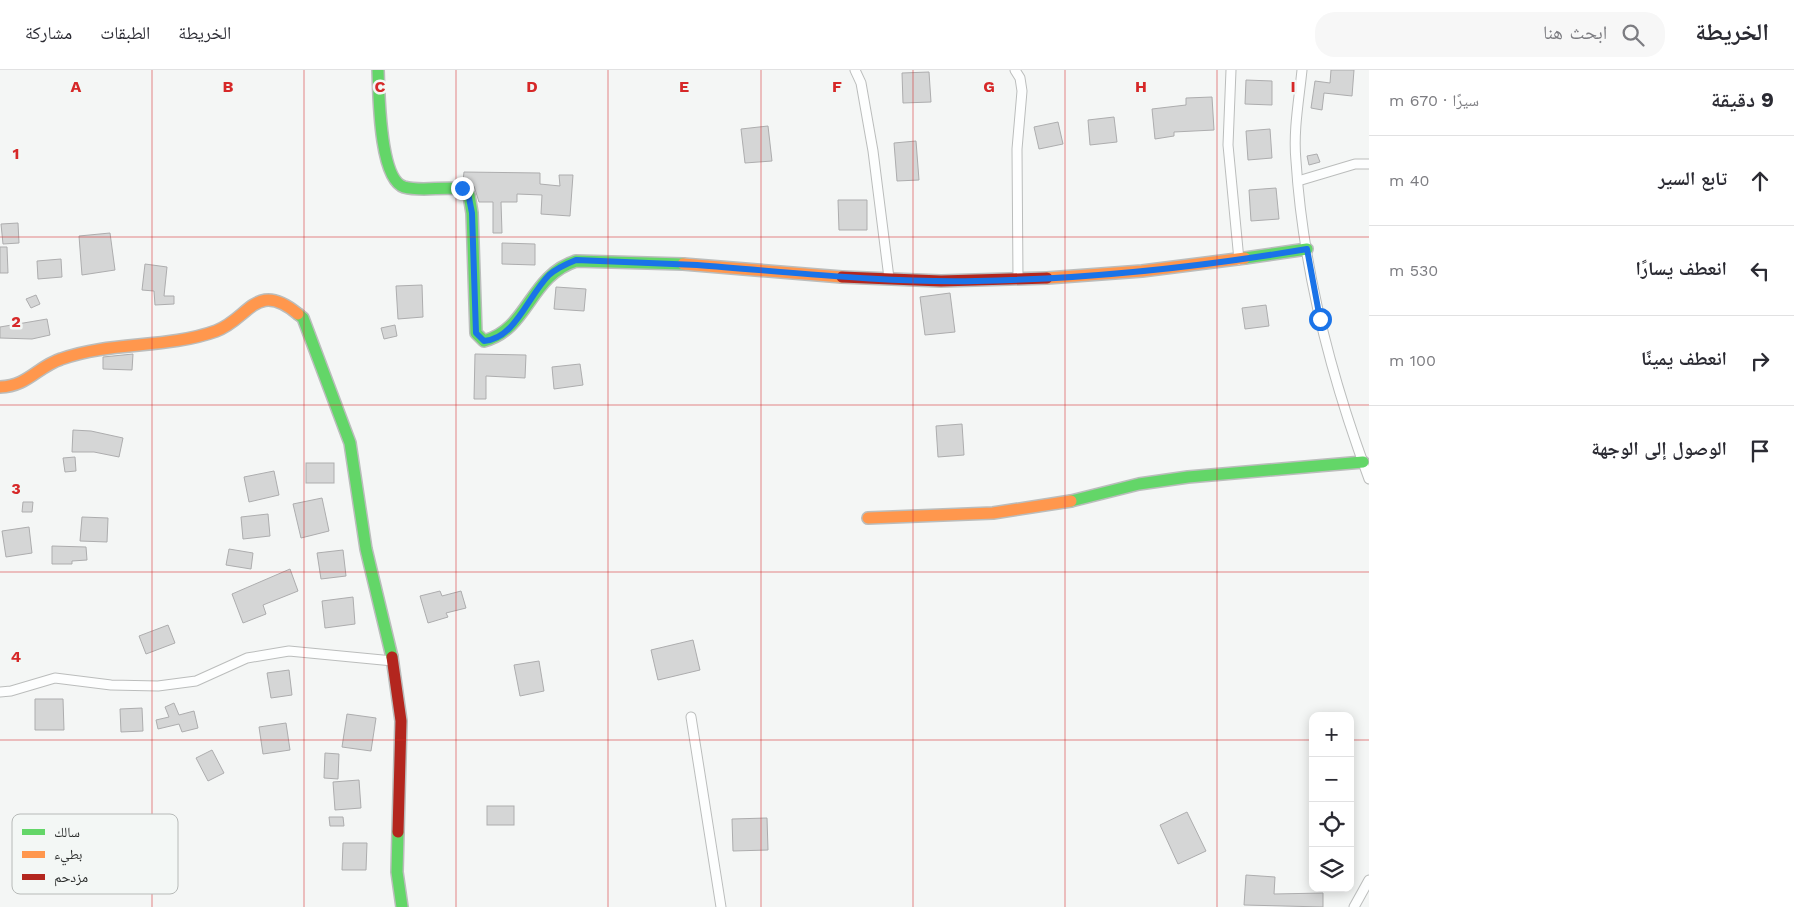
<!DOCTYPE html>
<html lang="ar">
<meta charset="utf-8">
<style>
body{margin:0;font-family:"Work Sans","Noto Naskh Arabic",sans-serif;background:#f7f7f7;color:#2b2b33;direction:rtl}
.controls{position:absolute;right:15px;bottom:15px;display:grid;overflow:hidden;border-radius:10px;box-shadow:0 2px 12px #0003}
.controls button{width:45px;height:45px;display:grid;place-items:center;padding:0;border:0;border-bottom:1px solid #e1e1e2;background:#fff;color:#2b2b33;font:25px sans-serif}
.stop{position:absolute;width:15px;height:15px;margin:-11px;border:4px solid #1a73e8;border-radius:50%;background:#fff}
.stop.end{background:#1a73e8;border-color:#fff;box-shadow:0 1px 5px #0008}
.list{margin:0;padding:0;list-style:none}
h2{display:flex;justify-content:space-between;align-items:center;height:65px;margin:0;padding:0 20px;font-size:21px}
h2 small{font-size:16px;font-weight:400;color:#7c7c81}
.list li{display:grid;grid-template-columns:32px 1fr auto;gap:15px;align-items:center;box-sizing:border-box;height:90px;padding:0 20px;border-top:1px solid #e1e1e2}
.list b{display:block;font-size:19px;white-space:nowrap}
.list em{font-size:16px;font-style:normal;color:#7c7c81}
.icon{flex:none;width:28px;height:28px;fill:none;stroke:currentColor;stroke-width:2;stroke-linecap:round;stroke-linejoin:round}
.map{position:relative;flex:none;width:1369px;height:837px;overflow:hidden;direction:ltr}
header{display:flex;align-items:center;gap:30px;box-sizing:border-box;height:70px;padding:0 25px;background:#fff;border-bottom:1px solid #e1e1e2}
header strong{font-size:24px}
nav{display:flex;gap:28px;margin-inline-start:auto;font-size:18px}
.search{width:350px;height:45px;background:#f7f7f7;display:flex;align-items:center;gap:12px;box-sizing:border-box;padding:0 18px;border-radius:20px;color:#7c7c81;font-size:19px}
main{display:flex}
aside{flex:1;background:#fff}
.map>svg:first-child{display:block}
.building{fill:#d5d6d6;stroke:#adadae}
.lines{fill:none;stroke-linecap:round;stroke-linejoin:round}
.street-casing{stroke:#bbbdbc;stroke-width:11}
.fast-casing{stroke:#bbbdbc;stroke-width:14}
.slow-casing{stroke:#bbbdbc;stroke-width:14}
.jam-casing{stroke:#bbbdbc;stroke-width:14}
.street{stroke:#fdfefe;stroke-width:9}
.fast{stroke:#63d668;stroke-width:11}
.slow{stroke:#ff974d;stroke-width:11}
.jam{stroke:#b3261e;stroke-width:11}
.route{stroke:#1a73e8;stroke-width:6}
.grid{fill:none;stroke:#d62828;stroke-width:1;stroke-opacity:0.55}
.key{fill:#f3f7f5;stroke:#b7bab8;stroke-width:1}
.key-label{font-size:14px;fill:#2a2c2b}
.grid-label{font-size:16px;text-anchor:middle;font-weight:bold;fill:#d62828;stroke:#f3f7f5;stroke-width:5;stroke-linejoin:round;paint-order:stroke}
</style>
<header>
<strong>الخريطة</strong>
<div class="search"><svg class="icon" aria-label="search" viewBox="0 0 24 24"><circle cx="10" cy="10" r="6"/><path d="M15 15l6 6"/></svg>ابحث هنا</div>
<nav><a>الخريطة</a><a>الطبقات</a><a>مشاركة</a></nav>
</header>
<main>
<aside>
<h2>9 دقيقة<small>سيرًا · 670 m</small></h2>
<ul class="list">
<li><svg class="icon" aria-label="ahead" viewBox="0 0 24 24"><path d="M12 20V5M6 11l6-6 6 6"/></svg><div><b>تابع السير</b></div><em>40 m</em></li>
<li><svg class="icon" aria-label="left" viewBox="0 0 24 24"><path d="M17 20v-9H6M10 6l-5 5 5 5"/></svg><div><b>انعطف يسارًا</b></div><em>530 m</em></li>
<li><svg class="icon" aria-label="right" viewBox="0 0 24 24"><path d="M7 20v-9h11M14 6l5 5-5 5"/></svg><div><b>انعطف يمينًا</b></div><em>100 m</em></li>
<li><svg class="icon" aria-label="arrive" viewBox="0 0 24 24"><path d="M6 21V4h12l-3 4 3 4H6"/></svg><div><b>الوصول إلى الوجهة</b></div></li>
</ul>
</aside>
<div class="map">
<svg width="1369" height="837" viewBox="0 0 1369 837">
<rect width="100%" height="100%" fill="#f4f6f5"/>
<g class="building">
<polygon points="1331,0 1354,0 1352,26 1324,23 1322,40 1311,38 1315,11 1330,13"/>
<polygon points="929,2 931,32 903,33 902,3"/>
<polygon points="1246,10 1272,11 1272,35 1245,34"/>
<polygon points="1212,27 1214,60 1174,62 1174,66 1155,69 1152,39 1186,35 1186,28"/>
<polygon points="1114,47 1117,72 1090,75 1088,50"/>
<polygon points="1058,52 1063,74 1039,79 1034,57"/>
<polygon points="768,56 772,91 745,93 741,59"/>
<polygon points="1270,59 1272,88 1248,90 1246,61"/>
<polygon points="916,71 919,110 897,111 894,73"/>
<polygon points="1317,84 1320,92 1309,95 1307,86"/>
<polygon points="464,102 540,103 540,114 560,116 559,105 573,105 570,146 541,144 542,125 517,124 517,132 501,132 502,163 493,163 493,132 479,132 474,116 463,111"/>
<polygon points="1276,118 1279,149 1251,151 1249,120"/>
<polygon points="838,130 867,130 867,160 839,160"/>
<polygon points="18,153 19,173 3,174 1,154"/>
<polygon points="110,163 115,200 82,205 79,166"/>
<polygon points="502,173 535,174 535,195 502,194"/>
<polygon points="0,177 7,177 8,203 0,203"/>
<polygon points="61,189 62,207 38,209 37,191"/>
<polygon points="145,194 167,197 164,226 174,226 174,234 155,235 154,221 142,220"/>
<polygon points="422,215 423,247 398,249 396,216"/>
<polygon points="556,217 586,219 584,241 554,239"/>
<polygon points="950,223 955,262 925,265 920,227"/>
<polygon points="36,225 40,234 31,238 26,229"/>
<polygon points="1266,235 1269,256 1245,259 1242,238"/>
<polygon points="47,249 50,265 32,269 0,268 0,257"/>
<polygon points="395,255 397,266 384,269 381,258"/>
<polygon points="133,284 132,300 103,299 103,287"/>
<polygon points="475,284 526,285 525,308 486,306 486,329 474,329"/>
<polygon points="580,294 583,315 554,319 552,297"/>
<polygon points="962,354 964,385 938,387 936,356"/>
<polygon points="73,360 91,361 123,368 119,387 94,382 72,382"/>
<polygon points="75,387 76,401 65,402 63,388"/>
<rect x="306" y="393" width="28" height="20"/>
<polygon points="274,401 279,425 249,432 244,407"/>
<polygon points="322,428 329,461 301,468 293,434"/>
<polygon points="23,432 33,432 32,442 22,442"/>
<polygon points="268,444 270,466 243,469 241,447"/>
<polygon points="82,447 108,448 107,472 80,471"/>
<polygon points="29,457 32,483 6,487 2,461"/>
<polygon points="52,476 86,477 87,490 72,491 72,494 52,494"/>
<polygon points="229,479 253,483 251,499 226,495"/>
<polygon points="343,480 346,506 321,509 317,483"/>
<polygon points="290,499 298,521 263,535 266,544 243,553 232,524"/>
<polygon points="440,521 442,526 461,521 466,538 446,543 448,547 428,553 420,526"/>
<polygon points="353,527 355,554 325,558 322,531"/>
<polygon points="168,555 175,573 146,584 139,566"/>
<polygon points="693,570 700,600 658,610 651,580"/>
<polygon points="539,591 544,621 520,626 514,595"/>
<polygon points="289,600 292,625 271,628 267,603"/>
<polygon points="35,629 63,629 64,660 35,660"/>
<polygon points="174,633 179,645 194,641 198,658 182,662 179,654 158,659 156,650 169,647 165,637"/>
<polygon points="142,638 143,661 121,662 120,639"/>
<polygon points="347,644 376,648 371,681 342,677"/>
<polygon points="286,653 290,680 263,684 259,657"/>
<polygon points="212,680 224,703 208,711 196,688"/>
<polygon points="325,683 339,684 338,709 324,708"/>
<polygon points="359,710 361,738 335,740 333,712"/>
<rect x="487" y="736" width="27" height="19"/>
<polygon points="1187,742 1206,781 1178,794 1160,755"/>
<polygon points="329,747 343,747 344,756 330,756"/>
<polygon points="767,748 768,780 733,781 732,749"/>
<polygon points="343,773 367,773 366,800 342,800"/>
<polygon points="1246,805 1275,807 1274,824 1323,823 1323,837 1244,835"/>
</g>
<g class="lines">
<g class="street-casing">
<g id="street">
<polyline points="855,0 861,13 873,81 889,208"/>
<polyline points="1015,0 1020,8 1022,21 1017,79 1018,209"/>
<polyline points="1231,0 1228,75 1239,190"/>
<path d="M 1302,0 C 1299,30 1293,61 1296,91 C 1303,200 1331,307 1369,409"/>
<polyline points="1298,111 1355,94 1369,94"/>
<polyline points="0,622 11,621 55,608 111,615 158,616 196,611 247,588 289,581 393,591"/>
<polyline points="691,647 721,837"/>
<polyline points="1354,837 1369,810"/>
</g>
</g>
<g class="fast-casing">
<g id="fast">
<path d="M 378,0 C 379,23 379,109 404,117 C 422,122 443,116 462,119 L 469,125 L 472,143 L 476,263 L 484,271 C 529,259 529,206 576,191 L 683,194"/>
<polyline points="1245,188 1307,179"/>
<polyline points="298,244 303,248 350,373 366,479 392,587"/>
<polyline points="1071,431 1139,414 1188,407 1363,392"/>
<polyline points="398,762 397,802 402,837"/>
</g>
</g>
<g class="slow-casing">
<g id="slow">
<polyline points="683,194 842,207"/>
<polyline points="1047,208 1142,201 1245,188"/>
<path d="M 0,317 C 28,316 37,297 61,289 C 111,271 166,279 216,261 C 249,249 256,209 298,244"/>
<polyline points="868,448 993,443 1071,431"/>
</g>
</g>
<g class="jam-casing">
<g id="jam">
<polyline points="842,207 941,211 1047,208"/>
<polyline points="392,587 401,651 398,762"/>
</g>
</g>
<use href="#street" class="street"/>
<use href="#fast" class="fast"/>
<use href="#slow" class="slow"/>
<use href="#jam" class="jam"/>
</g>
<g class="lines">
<path class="route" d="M 462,118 L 468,123 L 472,143 L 476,263 L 484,271 C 515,269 528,226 549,205 C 557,198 566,194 576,190 C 616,192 657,193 697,195 C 790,202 883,213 976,211 C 1084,209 1200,197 1307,179 L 1320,249"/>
</g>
<path class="grid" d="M 152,0 L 152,837M 304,0 L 304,837M 456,0 L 456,837M 608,0 L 608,837M 761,0 L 761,837M 913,0 L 913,837M 1065,0 L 1065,837M 1217,0 L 1217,837M 0,167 L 1369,167M 0,335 L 1369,335M 0,502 L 1369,502M 0,670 L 1313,670M 1350,670 L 1369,670"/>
<rect x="12" y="744" width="166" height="80" rx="8" class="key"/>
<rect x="22" y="759" width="23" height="6" fill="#63d668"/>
<rect x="22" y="781" width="23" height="7" fill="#ff974d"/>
<rect x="22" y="804" width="23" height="6" fill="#b3261e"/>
<g class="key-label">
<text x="54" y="767">سالك</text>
<text x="54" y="789">بطيء</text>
<text x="54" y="812">مزدحم</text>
</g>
<g class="grid-label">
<text x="76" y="22">A</text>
<text x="228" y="22">B</text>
<text x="380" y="22">C</text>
<text x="532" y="22">D</text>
<text x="684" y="22">E</text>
<text x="837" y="22">F</text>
<text x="989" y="22">G</text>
<text x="1141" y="22">H</text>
<text x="1293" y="22">I</text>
<text x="16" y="89">1</text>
<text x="16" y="257">2</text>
<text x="16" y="424">3</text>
<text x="16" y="592">4</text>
</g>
</svg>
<div class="controls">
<button>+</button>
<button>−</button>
<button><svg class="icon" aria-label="locate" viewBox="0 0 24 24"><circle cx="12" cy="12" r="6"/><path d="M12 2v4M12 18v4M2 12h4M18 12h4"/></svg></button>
<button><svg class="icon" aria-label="layers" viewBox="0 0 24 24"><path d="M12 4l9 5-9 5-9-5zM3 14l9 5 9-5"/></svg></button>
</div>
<div class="stop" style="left:1320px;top:249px"></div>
<div class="stop end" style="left:462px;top:118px"></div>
</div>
</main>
